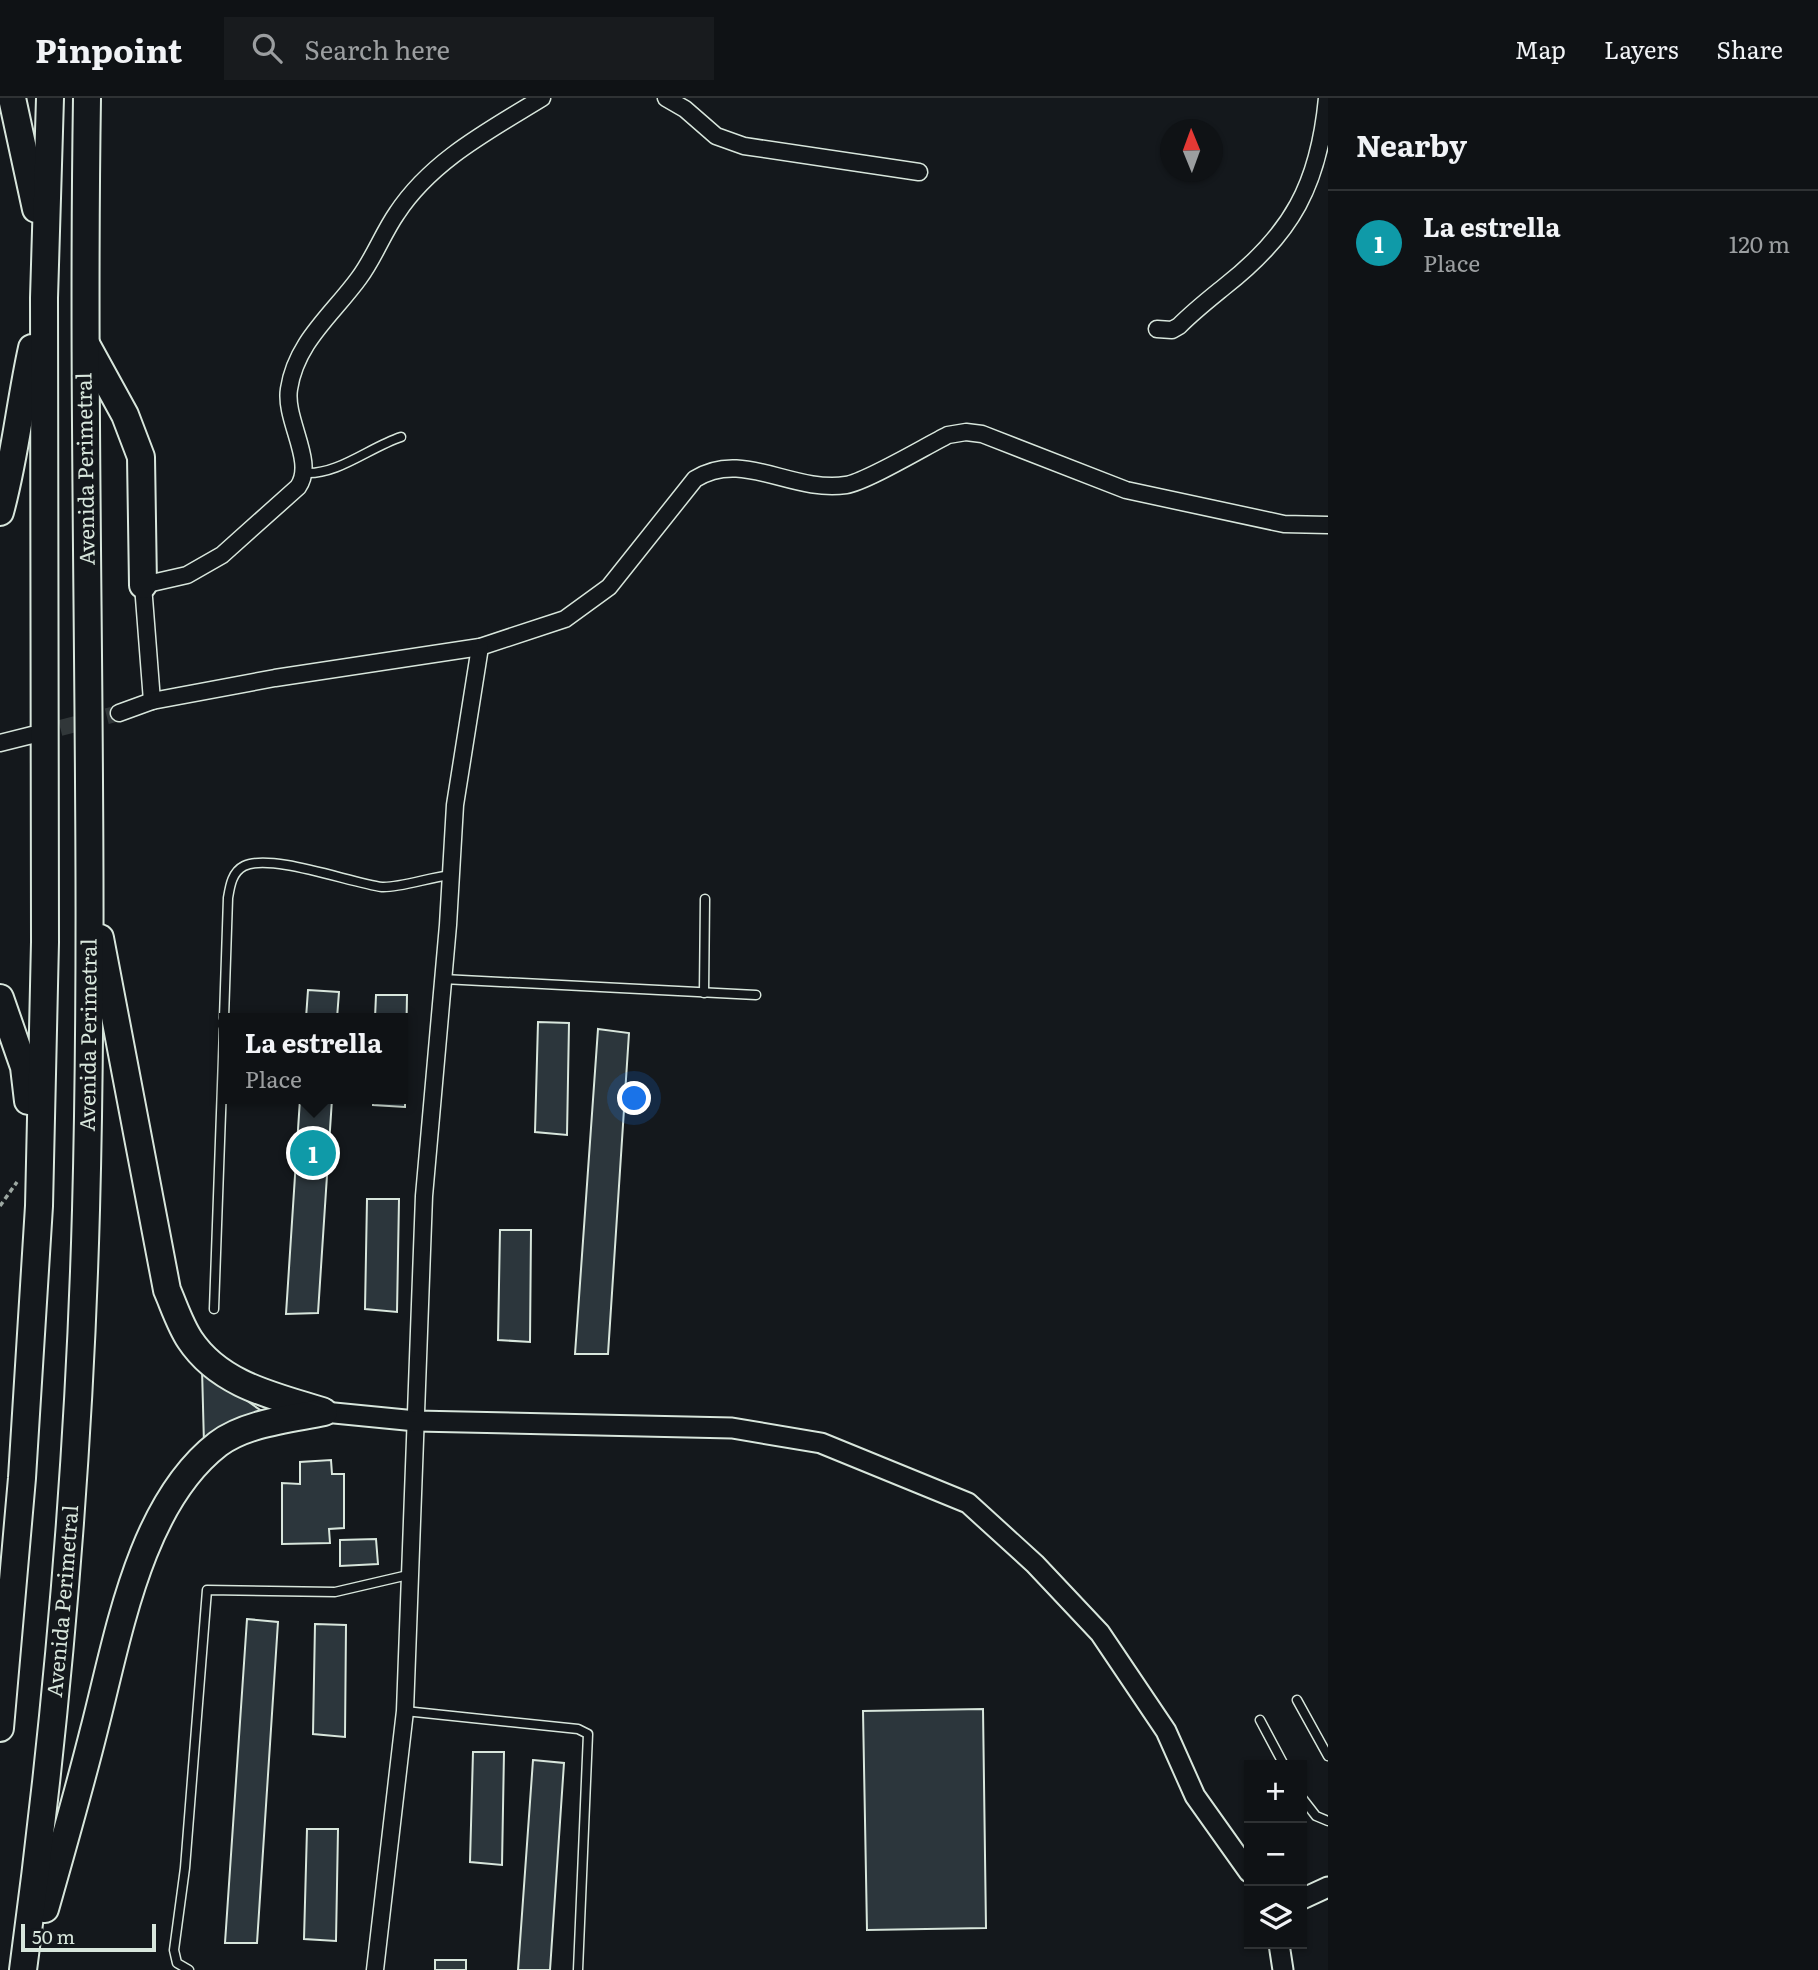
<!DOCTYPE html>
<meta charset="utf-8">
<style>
body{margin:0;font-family:Literata,serif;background:#181b1e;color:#f1f3f6}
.controls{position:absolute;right:21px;bottom:21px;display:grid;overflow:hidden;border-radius:0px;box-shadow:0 2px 5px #0004}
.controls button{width:63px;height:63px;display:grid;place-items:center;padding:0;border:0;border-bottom:2px solid #2f3234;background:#0f1215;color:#f1f3f6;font:35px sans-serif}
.compass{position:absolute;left:1160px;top:21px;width:63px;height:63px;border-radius:50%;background:#0f1215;box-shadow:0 2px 5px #0004;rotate:359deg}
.scale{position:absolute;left:21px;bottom:18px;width:135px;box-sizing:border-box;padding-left:7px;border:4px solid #d8e6dc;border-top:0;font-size:19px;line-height:24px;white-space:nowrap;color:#d8e6dc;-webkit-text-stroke:5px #14181c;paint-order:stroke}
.you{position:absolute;left:635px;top:1001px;width:24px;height:24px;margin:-18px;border:5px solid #fff;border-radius:50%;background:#1a73e8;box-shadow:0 0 0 10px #1a73e833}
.badge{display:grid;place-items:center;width:46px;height:46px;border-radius:50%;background:#8c9099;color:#fff;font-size:23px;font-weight:700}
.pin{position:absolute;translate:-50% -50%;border:4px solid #fff;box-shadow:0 2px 7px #0006}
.popup{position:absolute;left:219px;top:915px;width:189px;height:91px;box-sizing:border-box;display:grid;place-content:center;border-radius:0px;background:#0f1215;filter:drop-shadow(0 2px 5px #0005);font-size:23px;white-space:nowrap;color:#9b9ea0}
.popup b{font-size:26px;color:#f1f3f6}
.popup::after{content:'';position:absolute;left:50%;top:100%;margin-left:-14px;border:14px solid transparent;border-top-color:#0f1215}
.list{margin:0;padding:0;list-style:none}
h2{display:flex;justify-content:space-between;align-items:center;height:91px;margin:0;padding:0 28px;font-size:30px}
h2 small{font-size:23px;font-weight:400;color:#9b9ea0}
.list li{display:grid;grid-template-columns:46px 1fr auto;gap:21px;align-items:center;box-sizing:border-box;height:105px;padding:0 28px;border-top:2px solid #2f3234}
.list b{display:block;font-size:26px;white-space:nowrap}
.list p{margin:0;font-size:23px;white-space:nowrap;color:#9b9ea0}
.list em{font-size:23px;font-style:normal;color:#9b9ea0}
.icon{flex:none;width:38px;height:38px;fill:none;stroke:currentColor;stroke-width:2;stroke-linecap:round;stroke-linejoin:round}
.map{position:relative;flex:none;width:1328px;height:1872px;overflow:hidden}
header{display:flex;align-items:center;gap:42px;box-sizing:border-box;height:98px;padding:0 35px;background:#0f1215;border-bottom:2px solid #2f3234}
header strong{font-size:33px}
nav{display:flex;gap:38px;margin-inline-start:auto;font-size:24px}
.search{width:490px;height:63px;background:#181b1e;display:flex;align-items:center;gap:18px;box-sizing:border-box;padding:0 24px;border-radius:0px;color:#9b9ea0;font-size:26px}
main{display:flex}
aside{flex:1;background:#0f1215}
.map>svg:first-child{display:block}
.building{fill:#2c363c;stroke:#d8e6dc;stroke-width:2}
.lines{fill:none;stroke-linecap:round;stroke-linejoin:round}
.minor-tunnel{stroke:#313739;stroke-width:16;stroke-dasharray:16 8;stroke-linecap:butt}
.service-casing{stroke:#d8e6dc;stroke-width:11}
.minor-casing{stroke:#d8e6dc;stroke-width:19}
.tertiary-casing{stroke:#d8e6dc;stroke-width:23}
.trunk-casing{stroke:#d8e6dc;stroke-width:30}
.path{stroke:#9da8a2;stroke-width:3.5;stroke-dasharray:5 3.5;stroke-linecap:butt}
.service{stroke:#14181c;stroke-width:8}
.minor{stroke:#14181c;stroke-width:16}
.tertiary{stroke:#14181c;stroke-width:19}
.trunk{stroke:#14181c;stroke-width:26}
.labels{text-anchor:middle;stroke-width:5;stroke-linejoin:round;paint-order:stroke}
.street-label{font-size:21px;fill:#d8e6dc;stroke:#14181c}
</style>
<header>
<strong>Pinpoint</strong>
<div class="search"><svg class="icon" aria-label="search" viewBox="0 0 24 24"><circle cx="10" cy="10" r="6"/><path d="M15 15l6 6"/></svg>Search here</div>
<nav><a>Map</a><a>Layers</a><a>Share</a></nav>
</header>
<main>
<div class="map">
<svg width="1328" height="1872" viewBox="0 0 1328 1872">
<rect width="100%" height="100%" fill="#14181c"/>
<g class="building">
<polygon points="308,892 339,894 337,920 306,920"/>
<polygon points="376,897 407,897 405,1009 373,1007 373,1001 402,1001 402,920 375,920"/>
<polygon points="538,924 569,925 567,1037 535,1034"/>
<polygon points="598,931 629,935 608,1256 575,1256"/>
<polygon points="300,1001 332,1001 318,1215 286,1216"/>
<polygon points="367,1101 399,1101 397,1214 365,1211"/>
<polygon points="500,1132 531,1132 530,1244 498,1242"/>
<polygon points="202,1271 263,1314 204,1346"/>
<polygon points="331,1362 332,1376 344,1376 344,1430 329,1431 330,1445 282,1446 282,1385 300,1386 300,1364"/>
<polygon points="376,1441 378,1466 340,1468 340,1442"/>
<polygon points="247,1521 278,1524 257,1845 225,1845"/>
<polygon points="315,1526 346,1527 345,1639 313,1636"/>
<polygon points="983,1611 986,1830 867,1832 863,1613"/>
<polygon points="473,1654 504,1654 502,1767 470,1764"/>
<polygon points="533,1662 564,1665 550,1872 518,1872"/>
<polygon points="307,1731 338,1731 336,1843 304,1841"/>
<rect x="435" y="1862" width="31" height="10"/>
</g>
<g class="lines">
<polyline class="minor-tunnel" points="37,636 119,615"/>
<g class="service-casing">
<g id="service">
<path d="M 305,375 C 338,377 370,349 401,339"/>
<polyline points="443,881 756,897"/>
<polyline points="704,895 705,801"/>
<path d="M 224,920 L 228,800 C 230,788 232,774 244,768 C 271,755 351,785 382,789 C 399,790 431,779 451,777"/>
<polyline points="214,1211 224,931"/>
<polyline points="1297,1602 1328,1658"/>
<polyline points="405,1613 578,1631 588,1636 578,1872"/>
<polyline points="1260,1622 1284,1667"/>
<polyline points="1302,1700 1316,1718 1328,1723"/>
<polyline points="189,1872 177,1865 174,1852 185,1770 207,1492 335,1494 408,1477"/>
</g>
</g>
<g class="minor-casing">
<g id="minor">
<polyline points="666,0 685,11 716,38 744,48 919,74"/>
<path d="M 1157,231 L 1172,232 L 1179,228 C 1194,213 1208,202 1224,189 C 1292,136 1319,86 1327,0"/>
<path d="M 152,603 L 143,487 L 187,477 L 222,457 L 298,389 C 316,364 284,322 289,291 C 296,244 333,216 359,180 C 374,160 383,135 397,115 C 432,62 490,32 542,0"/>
<path d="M 119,615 L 152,603 L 275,580 L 480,549 L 565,521 L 609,489 L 695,381 C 742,351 791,395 846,387 C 866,384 926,348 948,337 L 966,334 L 982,336 L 1126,392 L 1284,426 L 1328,427"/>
<polyline points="0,645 32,637"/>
<polyline points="375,1872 405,1613 424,1098 448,827 455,707 480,549"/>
</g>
</g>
<g class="tertiary-casing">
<g id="tertiary">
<polyline points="324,1314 416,1323 732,1330 821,1345 968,1405 1035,1466 1100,1535 1166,1633 1195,1698 1249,1774"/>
<polyline points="1302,1801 1328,1789"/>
<polyline points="1279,1846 1283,1872"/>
</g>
</g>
<g class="trunk-casing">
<g id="trunk">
<polyline points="12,0 36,111"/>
<polyline points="86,246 125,317 141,359 143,487"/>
<path d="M 0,414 C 15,360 20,304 32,250"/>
<path d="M 100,840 L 167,1192 C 174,1208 180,1227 190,1242 C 220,1287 274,1298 322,1313"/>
<polyline points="0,900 24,969 28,1003"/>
<polyline points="0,1630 22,1380 39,1108 45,844 44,200 50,0"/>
<path d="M 45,1811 C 62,1751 79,1692 94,1632 C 118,1540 139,1407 218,1346 C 246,1325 290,1321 324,1314"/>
<path id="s1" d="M 23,1872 C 57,1620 79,1366 86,1112 C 96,741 81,371 87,0"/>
</g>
</g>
<polyline class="path" points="0,1108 17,1084"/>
<use href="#service" class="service"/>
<use href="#minor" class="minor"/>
<use href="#tertiary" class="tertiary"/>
<use href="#trunk" class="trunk"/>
</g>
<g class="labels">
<g class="street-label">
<text transform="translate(86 371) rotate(-91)" y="7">Avenida Perimetral</text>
<text dy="7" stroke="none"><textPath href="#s1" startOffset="938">Avenida Perimetral</textPath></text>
<text dy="7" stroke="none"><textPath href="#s1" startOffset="371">Avenida Perimetral</textPath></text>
</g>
</g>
</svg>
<div class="controls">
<button>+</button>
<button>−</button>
<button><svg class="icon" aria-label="layers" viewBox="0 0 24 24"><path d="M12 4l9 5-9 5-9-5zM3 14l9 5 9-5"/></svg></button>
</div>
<svg class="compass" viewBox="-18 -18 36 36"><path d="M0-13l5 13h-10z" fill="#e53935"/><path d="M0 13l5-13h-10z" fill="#9b9ea0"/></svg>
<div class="scale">50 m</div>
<div class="you"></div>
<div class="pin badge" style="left:313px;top:1055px;background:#0f9aa8">1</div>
<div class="popup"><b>La estrella</b>Place</div>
</div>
<aside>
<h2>Nearby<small></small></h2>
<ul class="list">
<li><span class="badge" style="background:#0f9aa8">1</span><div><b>La estrella</b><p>Place</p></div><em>120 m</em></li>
</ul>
</aside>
</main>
